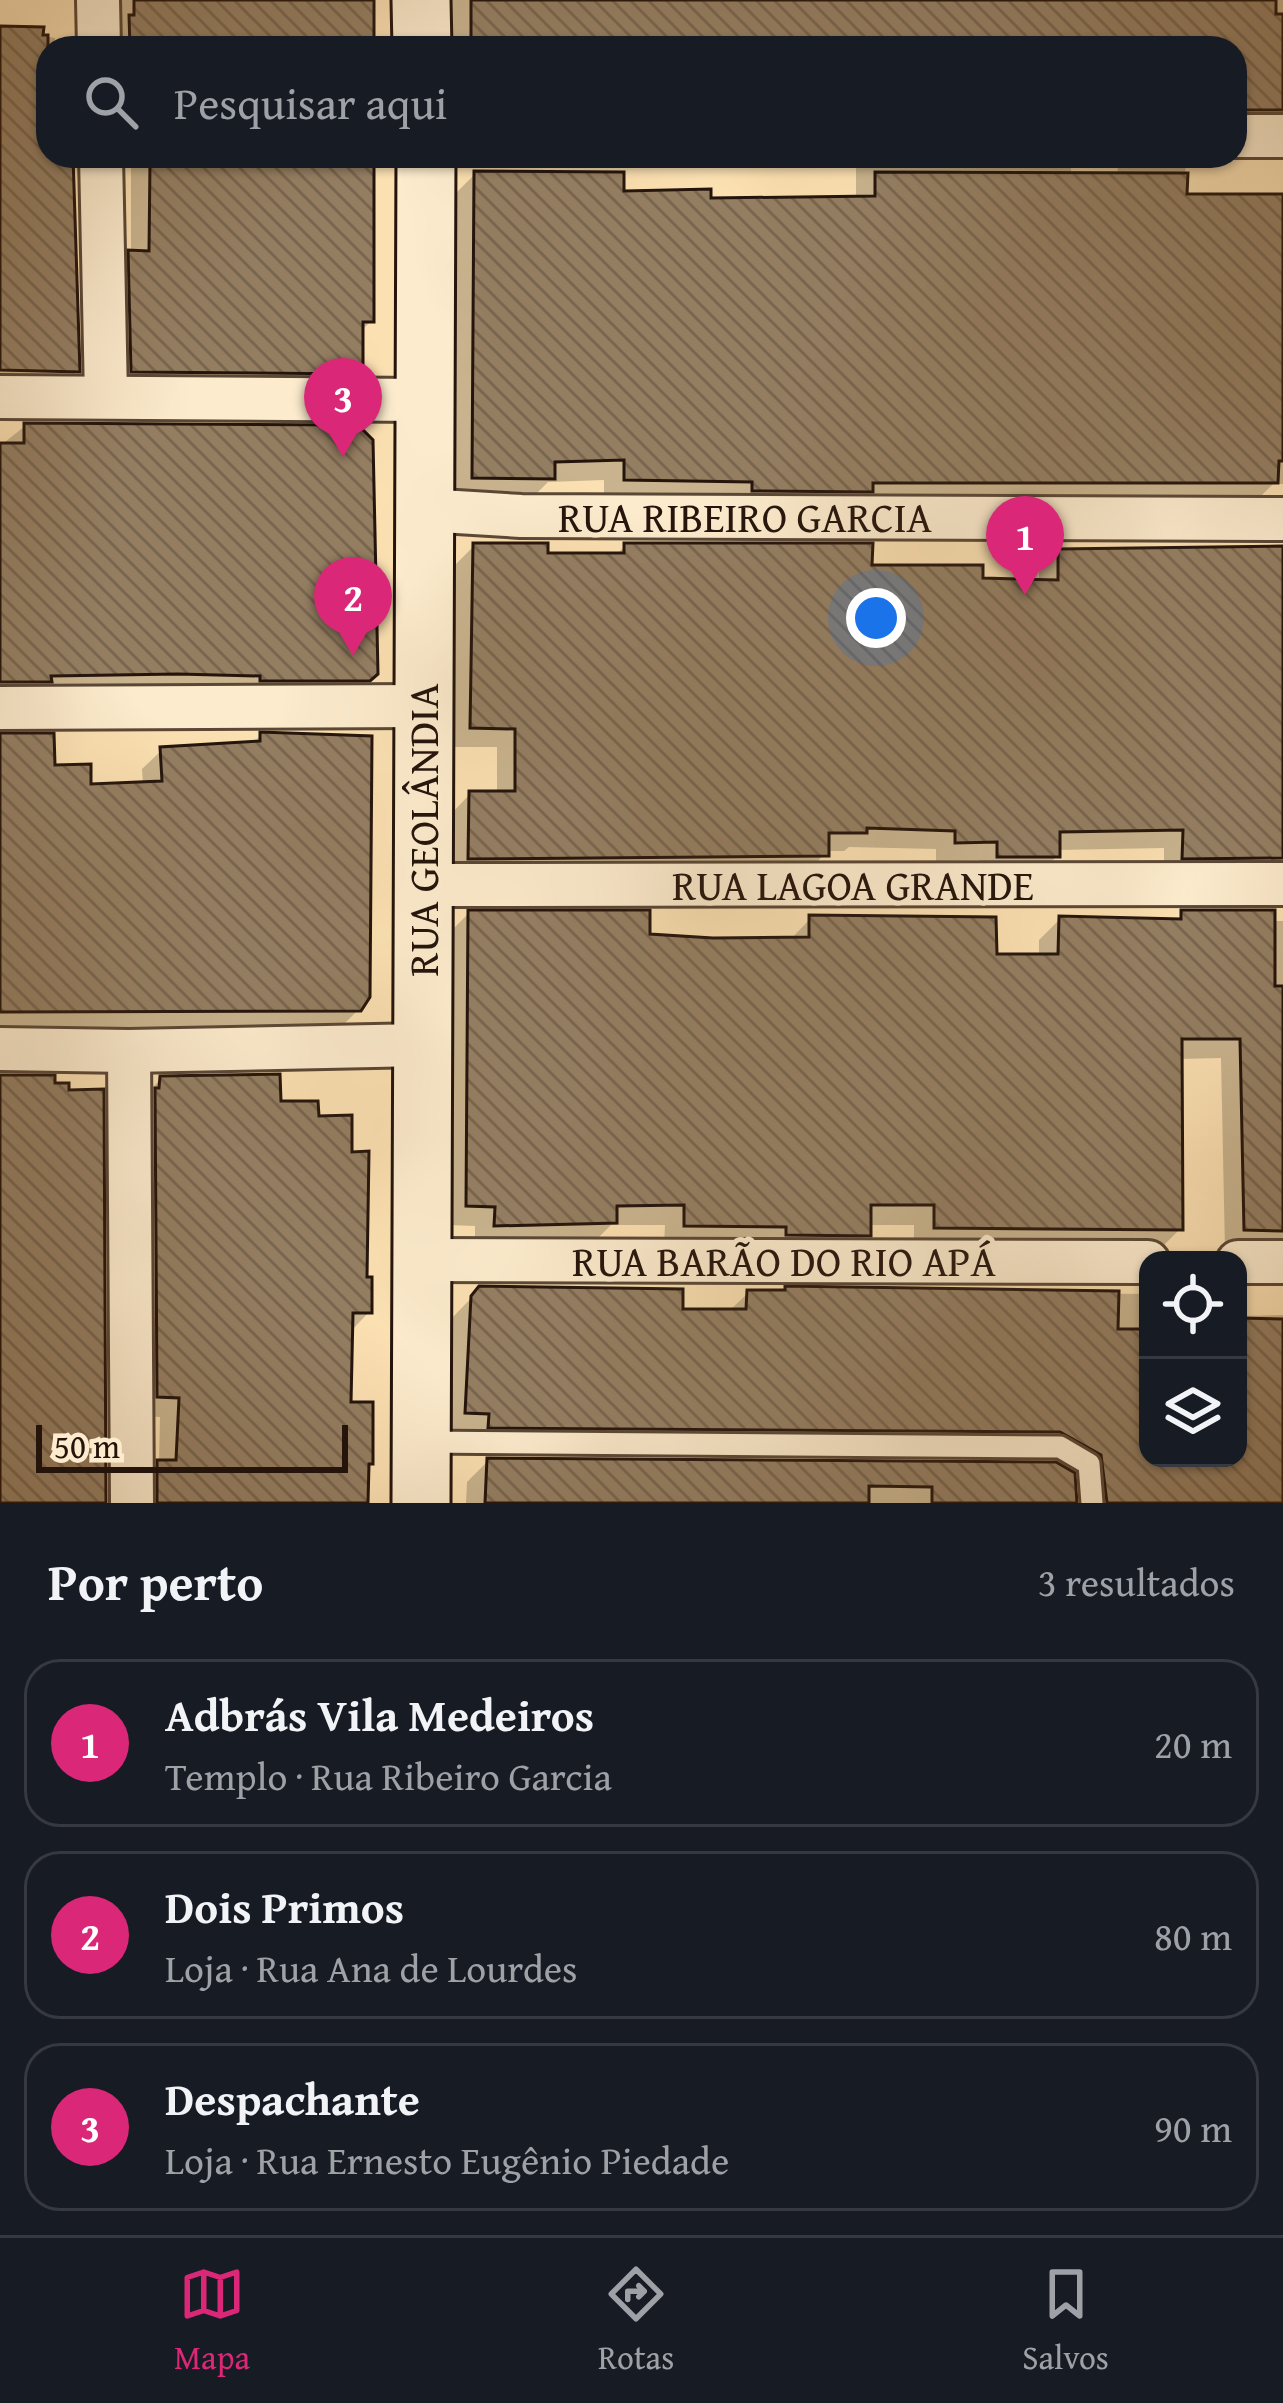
<!DOCTYPE html>
<html lang="pt">
<meta charset="utf-8">
<style>
body{margin:0;font-family:"Gentium Book Plus",serif;background:#242831;color:#f1f3f6}
.controls{position:absolute;right:36px;bottom:36px;display:grid;overflow:hidden;border-radius:24px;box-shadow:0 3px 9px #0004}
.controls button{width:108px;height:108px;display:grid;place-items:center;padding:0;border:0;border-bottom:3px solid #363941;background:#171b24;color:#f1f3f6;font:60px sans-serif}
.scale{position:absolute;left:36px;bottom:30px;width:312px;box-sizing:border-box;padding-left:12px;border:6px solid #24140c;border-top:0;font-size:33px;line-height:42px;white-space:nowrap;color:#24140c;-webkit-text-stroke:9px #fcebcd;paint-order:stroke}
.you{position:absolute;left:876px;top:618px;width:42px;height:42px;margin:-30px;border:9px solid #fff;border-radius:50%;background:#1a73e8;box-shadow:0 0 0 18px #1a73e833}
.badge{display:grid;place-items:center;width:78px;height:78px;border-radius:50%;background:#db2777;color:#fff;font-size:39px;font-weight:700}
.pin{position:absolute;translate:-50% -99px;filter:drop-shadow(0 3px 6px #0008)}
.pin::after{content:'';position:absolute;top:63px;width:42px;height:36px;background:inherit;clip-path:polygon(0 0,100% 0,50% 100%)}
.list{margin:0;padding:0;list-style:none}
h2{display:flex;justify-content:space-between;align-items:center;height:156px;margin:0;padding:0 48px;font-size:51px}
h2 small{font-size:39px;font-weight:400;color:#9ea1a6}
.list li{display:grid;grid-template-columns:78px 1fr auto;gap:36px;align-items:center;box-sizing:border-box;height:168px;margin:0 24px 24px;padding:0 24px;border:3px solid #363941;border-radius:36px}
.list b{display:block;font-size:45px;white-space:nowrap}
.list p{margin:0;font-size:39px;white-space:nowrap;color:#9ea1a6}
.list em{font-size:39px;font-style:normal;color:#9ea1a6}
.icon{flex:none;width:66px;height:66px;fill:none;stroke:currentColor;stroke-width:2;stroke-linecap:round;stroke-linejoin:round}
.map{position:relative;flex:none;width:1283px;height:1503px;overflow:hidden}
.search{position:absolute;background:#171b24;box-shadow:0 3px 9px #0004;left:36px;right:36px;top:36px;height:132px;display:flex;align-items:center;gap:30px;box-sizing:border-box;padding:0 42px;border-radius:36px;color:#9ea1a6;font-size:45px}
.sheet{height:732px;background:#171b24}
nav{display:flex;justify-content:space-around;align-items:center;box-sizing:border-box;height:168px;border-top:3px solid #363941;background:#171b24;font-size:33px;color:#9ea1a6}
nav a{display:grid;justify-items:center;gap:6px}
nav .on{color:#db2777}
.map>svg:first-child{display:block}
.shadow{fill:#0003}
.building{fill:url(#building-back-hatch);stroke:#24140c;stroke-width:3}
.lines{fill:none;stroke-linecap:round;stroke-linejoin:round}
.lane-casing{stroke:#5a4736;stroke-width:27}
.street-casing{stroke:#5a4736;stroke-width:48}
.secondary-casing{stroke:#24140c;stroke-width:63}
.lane{stroke:#fcebcd;stroke-width:21}
.street{stroke:#fcebcd;stroke-width:42}
.secondary{stroke:#fcebcd;stroke-width:57}
.labels{text-anchor:middle;stroke-width:10;stroke-linejoin:round;paint-order:stroke}
.street-label{font-size:42px;fill:#24140c;stroke:#fcebcd}
</style>
<div class="map">
<svg width="1283" height="1503" viewBox="0 0 1283 1503">
<defs>
<pattern id="building-back-hatch" width="6" height="6" patternUnits="userSpaceOnUse" patternTransform="scale(3)"><rect width="6" height="6" fill="#947e62"/><path d="M-1 5l2 2M0 0l6 6M5-1l2 2" fill="none" stroke="#79664f"/></pattern>
</defs>
<rect width="100%" height="100%" fill="#fbe0b2"/>
<filter id="stains"><feTurbulence type="fractalNoise" baseFrequency=".00167" numOctaves="4"/><feColorMatrix values="0 0 0 0 .2 0 0 0 0 .09 0 0 0 0 .02 0 0 0 .5 -.17"/></filter>
<radialGradient id="worn" r=".72"><stop offset=".6" stop-color="#630" stop-opacity="0"/><stop offset="1" stop-color="#630" stop-opacity=".3"/></radialGradient>
<g class="shadow">
<polygon points="116,0 371,0 371,48 112,48"/>
<polygon points="451,0 1283,0 1283,131 1235,131 1235,48 451,48"/>
<polygon points="0,29 55,38 55,48 48,48 48,156 77,371 56,392 0,390"/>
<polygon points="131,156 371,156 371,321 360,332 360,372 341,392 113,390 111,272 131,251"/>
<polygon points="856,156 1071,156 1071,175 1118,175 1117,156 1186,156 1184,196 1283,198 1283,484 1273,484 1254,503 604,500 604,480 548,482 531,499 452,498 454,195 475,174 708,201 856,199"/>
<polygon points="25,426 375,673 354,694 0,703 0,446"/>
<polygon points="474,546 545,556 615,556 625,546 980,581 1039,583 1039,572 1059,552 1283,550 1283,875 1164,877 1164,848 1057,850 1057,856 1037,876 979,875 979,860 936,861 936,849 849,847 844,851 826,851 807,875 449,878 451,814 470,794 497,794 497,747 452,747 455,565"/>
<polygon points="0,734 88,787 143,785 142,769 162,750 252,744 261,735 359,1009 339,1029 0,1030"/>
<polygon points="469,913 647,936 789,941 811,918 994,957 1039,957 1039,940 1060,919 1283,921 1283,1251 1225,1251 1221,1058 1179,1059 1180,1229 1159,1250 914,1248 914,1225 868,1225 868,1234 847,1255 664,1245 665,1225 611,1225 593,1243 475,1246 475,1226 447,1225 448,934"/>
<polygon points="161,1079 278,1104 364,1280 369,1312 350,1332 348,1404 366,1503 138,1503 139,1483 159,1463 160,1417 138,1416 141,1099"/>
<polygon points="480,1289 680,1312 728,1312 748,1293 783,1293 787,1290 1148,1294 1148,1458 1238,1458 1238,1295 1242,1295 1241,1316 1283,1315 1283,1503 1084,1503 1081,1476 1071,1471 1074,1503 466,1503 467,1482 488,1461 1061,1465 1038,1452 446,1433 451,1319"/>
</g>
<g class="building">
<polygon points="134,0 374,0 374,48 130,48 129,15 134,15"/>
<polygon points="471,0 1276,0 1276,14 1283,14 1283,110 1235,110 1235,48 471,48"/>
<polygon points="0,26 44,27 43,35 48,35 48,156 73,156 80,372 0,370"/>
<polygon points="242,156 374,156 374,322 363,322 363,374 131,372 128,250 149,251 150,162 242,160"/>
<polygon points="474,171 624,172 624,191 711,189 711,198 875,196 875,172 1188,173 1187,194 1283,194 1283,461 1279,461 1278,483 873,483 873,492 752,491 752,482 624,480 624,460 555,462 555,479 472,478"/>
<polygon points="24,423 358,425 373,440 378,674 370,681 260,681 260,676 178,674 51,676 52,682 0,682 0,443 24,443"/>
<polygon points="473,543 548,543 548,553 624,553 624,543 873,543 872,565 983,565 983,578 1058,580 1058,549 1283,546 1283,858 1182,859 1183,830 1060,832 1060,857 997,857 997,842 955,843 955,831 867,828 867,833 829,833 829,856 468,859 469,791 515,791 515,729 470,728"/>
<polygon points="260,732 372,736 370,997 361,1011 0,1012 0,733 54,733 55,765 91,764 91,784 162,781 160,747 260,741"/>
<polygon points="468,910 650,910 650,934 713,938 809,937 809,915 996,917 997,954 1058,954 1059,916 1181,919 1181,910 1275,910 1275,986 1283,986 1283,1231 1244,1230 1240,1039 1182,1039 1183,1230 934,1228 934,1205 871,1205 871,1236 786,1235 786,1227 684,1226 684,1205 617,1206 617,1223 494,1226 495,1207 466,1206"/>
<polygon points="280,1074 281,1101 318,1101 319,1116 352,1115 352,1152 369,1151 367,1277 372,1277 372,1313 353,1313 351,1402 373,1402 373,1464 369,1464 368,1503 157,1503 157,1460 176,1460 179,1398 157,1397 155,1088 159,1088 160,1076"/>
<polygon points="0,1075 55,1075 55,1083 69,1083 69,1090 104,1089 106,1503 0,1503"/>
<polygon points="479,1286 683,1289 683,1309 746,1309 747,1290 785,1290 785,1286 1119,1291 1118,1329 1148,1329 1148,1458 1238,1458 1238,1318 1283,1319 1283,1503 1107,1503 1101,1455 1060,1432 488,1428 489,1414 465,1413 471,1296"/>
<polygon points="487,1458 1056,1462 1075,1473 1077,1503 932,1503 932,1487 869,1486 869,1503 485,1503"/>
</g>
<g class="lines">
<g class="lane-casing">
<polyline id="lane" points="421,1442 1060,1447 1089,1464 1092,1503"/>
</g>
<g class="street-casing">
<g id="street">
<polyline points="98,0 99,48"/>
<polyline points="1235,136 1283,136"/>
<polyline points="101,156 106,397"/>
<polyline points="0,397 424,400"/>
<polyline points="424,510 521,516 1283,519"/>
<polyline points="0,708 423,706"/>
<polyline points="422,885 1283,884"/>
<polyline points="0,1049 129,1051 422,1045"/>
<polyline points="129,1051 132,1503"/>
<polyline points="420,1260 1148,1262"/>
<polyline points="1238,1262 1283,1262"/>
</g>
</g>
<g class="secondary-casing">
<g id="secondary">
<polyline points="421,0 422,48"/>
<polyline points="421,1503 426,156"/>
</g>
</g>
<use href="#lane" class="lane"/>
<use href="#street" class="street"/>
<use href="#secondary" class="secondary"/>
</g>
<g class="labels">
<g class="street-label">
<text x="745" y="532">RUA RIBEIRO GARCIA</text>
<text transform="translate(423 830) rotate(-90)" y="15">RUA GEOLÂNDIA</text>
<text x="853" y="900">RUA LAGOA GRANDE</text>
<text x="784" y="1276">RUA BARÃO DO RIO APÁ</text>
</g>
</g>
<rect width="100%" height="100%" filter="url(#stains)"/>
<rect width="100%" height="100%" fill="url(#worn)"/>
</svg>
<div class="controls">
<button><svg class="icon" aria-label="locate" viewBox="0 0 24 24"><circle cx="12" cy="12" r="6"/><path d="M12 2v4M12 18v4M2 12h4M18 12h4"/></svg></button>
<button><svg class="icon" aria-label="layers" viewBox="0 0 24 24"><path d="M12 4l9 5-9 5-9-5zM3 14l9 5 9-5"/></svg></button>
</div>
<div class="scale">50 m</div>
<div class="you"></div>
<div class="pin badge" style="left:1025px;top:595px">1</div>
<div class="pin badge" style="left:353px;top:656px">2</div>
<div class="pin badge" style="left:343px;top:457px">3</div>
<div class="search"><svg class="icon" aria-label="search" viewBox="0 0 24 24"><circle cx="10" cy="10" r="6"/><path d="M15 15l6 6"/></svg>Pesquisar aqui</div>
</div>
<section class="sheet">
<h2>Por perto<small>3 resultados</small></h2>
<ul class="list">
<li><span class="badge">1</span><div><b>Adbrás Vila Medeiros</b><p>Templo · Rua Ribeiro Garcia</p></div><em>20 m</em></li>
<li><span class="badge">2</span><div><b>Dois Primos</b><p>Loja · Rua Ana de Lourdes</p></div><em>80 m</em></li>
<li><span class="badge">3</span><div><b>Despachante</b><p>Loja · Rua Ernesto Eugênio Piedade</p></div><em>90 m</em></li>
</ul>
</section>
<nav>
<a class="on"><svg class="icon" aria-label="map" viewBox="0 0 24 24"><path d="M3 6l6-2 6 2 6-2v14l-6 2-6-2-6 2zM9 4v14M15 6v14"/></svg>Mapa</a>
<a><svg class="icon" aria-label="directions" viewBox="0 0 24 24"><path d="M12 3l9 9-9 9-9-9zM9 14v-3h6M13 9l2 2-2 2"/></svg>Rotas</a>
<a><svg class="icon" aria-label="saved" viewBox="0 0 24 24"><path d="M7 4h10v16l-5-4-5 4z"/></svg>Salvos</a>
</nav>
